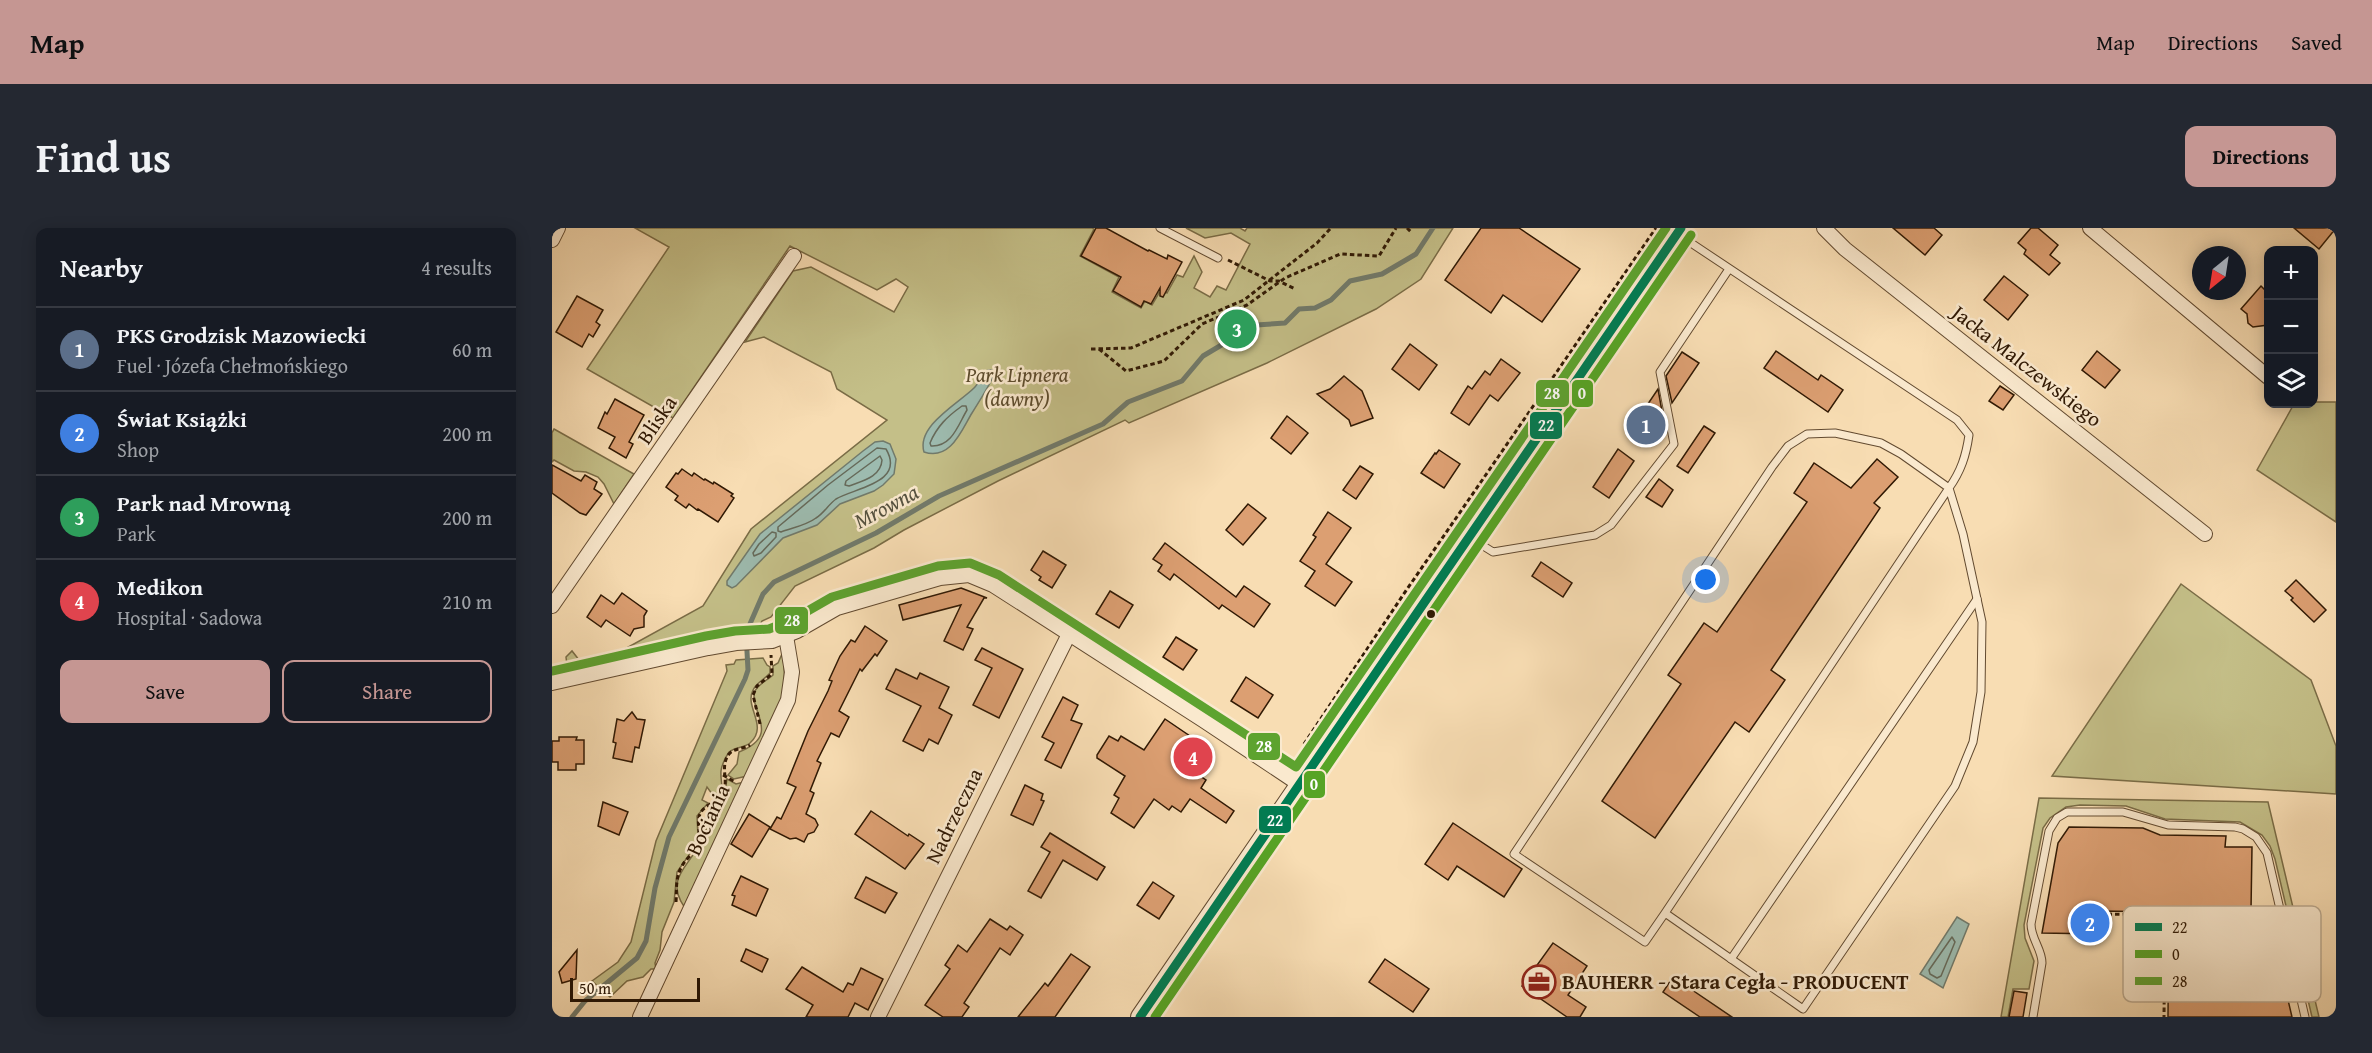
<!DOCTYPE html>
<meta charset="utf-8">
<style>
body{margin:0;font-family:"Gentium Book Plus",serif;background:#242831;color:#f1f3f6}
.controls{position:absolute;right:18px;top:18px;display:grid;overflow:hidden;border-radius:12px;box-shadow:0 3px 15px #0003}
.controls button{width:54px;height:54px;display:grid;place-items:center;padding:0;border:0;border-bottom:2px solid #363941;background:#171b24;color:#f1f3f6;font:30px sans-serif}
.compass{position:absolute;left:1640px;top:18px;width:54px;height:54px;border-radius:50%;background:#171b24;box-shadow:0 3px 15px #0003;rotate:210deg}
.scale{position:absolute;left:18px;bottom:15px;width:130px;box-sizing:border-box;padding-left:6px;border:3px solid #301904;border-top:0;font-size:16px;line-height:21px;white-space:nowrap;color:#301904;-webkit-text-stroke:4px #fae9ce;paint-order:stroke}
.you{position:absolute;left:1154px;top:352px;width:21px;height:21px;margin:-15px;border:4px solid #fff;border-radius:50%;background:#1a73e8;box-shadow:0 0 0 9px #1a73e833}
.badge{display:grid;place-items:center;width:39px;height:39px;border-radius:50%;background:#c59692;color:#fff;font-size:20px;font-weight:700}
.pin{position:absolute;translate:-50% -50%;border:3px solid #fff;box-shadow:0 2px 6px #0006}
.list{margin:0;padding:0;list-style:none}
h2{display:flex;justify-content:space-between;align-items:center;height:78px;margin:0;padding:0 24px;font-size:26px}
h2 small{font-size:20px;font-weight:400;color:#9ea1a6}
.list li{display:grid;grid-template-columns:39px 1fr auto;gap:18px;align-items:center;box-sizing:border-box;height:84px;padding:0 24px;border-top:2px solid #363941}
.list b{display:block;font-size:22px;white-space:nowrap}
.list p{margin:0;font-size:20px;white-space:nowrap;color:#9ea1a6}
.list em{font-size:20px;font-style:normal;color:#9ea1a6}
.actions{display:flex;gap:12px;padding:18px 24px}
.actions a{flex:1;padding:14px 0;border:2px solid #c59692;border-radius:12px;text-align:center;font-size:21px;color:#c59692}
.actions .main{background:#c59692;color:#111}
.icon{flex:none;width:33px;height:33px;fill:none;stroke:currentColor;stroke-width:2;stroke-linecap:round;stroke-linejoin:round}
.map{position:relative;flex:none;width:1784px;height:789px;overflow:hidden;border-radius:12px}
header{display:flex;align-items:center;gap:36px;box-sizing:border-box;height:84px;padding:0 30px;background:#c59692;color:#111}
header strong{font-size:28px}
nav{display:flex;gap:33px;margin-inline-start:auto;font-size:21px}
.intro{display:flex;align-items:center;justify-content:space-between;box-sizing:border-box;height:144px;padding:0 36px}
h1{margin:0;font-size:42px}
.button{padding:15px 27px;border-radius:12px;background:#c59692;color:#111;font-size:21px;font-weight:700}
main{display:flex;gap:36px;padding:0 36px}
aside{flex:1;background:#171b24;border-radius:12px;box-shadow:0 3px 15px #0003}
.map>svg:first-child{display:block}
.green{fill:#c4bf88;stroke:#7a6c46;stroke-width:1.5}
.water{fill:#9dbbaf;stroke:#717a6b;stroke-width:1.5}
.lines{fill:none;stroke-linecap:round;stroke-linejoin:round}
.shore{stroke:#666a5a;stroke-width:1.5}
.stream{stroke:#717a6b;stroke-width:5}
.building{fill:#dc9f72;stroke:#301904;stroke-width:1.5}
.service-casing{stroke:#624a30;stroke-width:9}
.minor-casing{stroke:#624a30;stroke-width:16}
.tertiary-casing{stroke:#624a30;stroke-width:20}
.path{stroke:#301904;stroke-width:3;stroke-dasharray:4.5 3;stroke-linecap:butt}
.service{stroke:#fae9ce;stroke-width:7}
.minor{stroke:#fae9ce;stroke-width:14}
.tertiary{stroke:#fae9ce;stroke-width:18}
.bus-1-casing{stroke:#fae9ce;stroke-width:14}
.bus-2-casing{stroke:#fae9ce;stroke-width:14}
.bus-3-casing{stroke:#fae9ce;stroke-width:14}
.bus-1{stroke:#007c52;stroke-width:9}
.bus-2{stroke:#56a425;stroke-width:9}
.bus-3{stroke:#5da32f;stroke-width:9}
.bus-dot{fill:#301904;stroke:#fae9ce;stroke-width:2}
.labels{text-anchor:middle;stroke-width:5;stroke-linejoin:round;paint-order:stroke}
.street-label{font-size:21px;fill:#301904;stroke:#fae9ce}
.park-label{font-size:21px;font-style:italic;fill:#5c4b2c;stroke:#fae9ce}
.poi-label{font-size:21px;font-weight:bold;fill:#301904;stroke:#fae9ce;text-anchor:start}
.water-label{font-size:22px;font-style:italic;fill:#565240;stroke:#fae9ce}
.key{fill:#fae9ce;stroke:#bdab91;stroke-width:1.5}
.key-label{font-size:16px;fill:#301904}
.line-badge{stroke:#fae9ce;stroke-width:2}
.badge-label{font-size:16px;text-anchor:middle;font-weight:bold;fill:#fff}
</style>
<header>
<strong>Map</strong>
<nav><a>Map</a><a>Directions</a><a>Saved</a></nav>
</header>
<div class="intro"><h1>Find us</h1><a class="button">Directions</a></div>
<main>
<aside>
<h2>Nearby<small>4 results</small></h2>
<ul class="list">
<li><span class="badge" style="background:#5c6f8a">1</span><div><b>PKS Grodzisk Mazowiecki</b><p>Fuel · Józefa Chełmońskiego</p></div><em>60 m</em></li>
<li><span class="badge" style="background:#3f7fe0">2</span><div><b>Świat Książki</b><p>Shop</p></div><em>200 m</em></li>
<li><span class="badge" style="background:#2e9e5b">3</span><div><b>Park nad Mrowną</b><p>Park</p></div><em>200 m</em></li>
<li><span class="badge" style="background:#e0444e">4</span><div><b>Medikon</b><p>Hospital · Sadowa</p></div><em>210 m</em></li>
</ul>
<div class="actions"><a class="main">Save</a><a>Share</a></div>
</aside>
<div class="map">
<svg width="1784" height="789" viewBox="0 0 1784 789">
<rect width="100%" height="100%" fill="#f8ddb3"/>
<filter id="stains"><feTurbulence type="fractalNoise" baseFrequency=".00333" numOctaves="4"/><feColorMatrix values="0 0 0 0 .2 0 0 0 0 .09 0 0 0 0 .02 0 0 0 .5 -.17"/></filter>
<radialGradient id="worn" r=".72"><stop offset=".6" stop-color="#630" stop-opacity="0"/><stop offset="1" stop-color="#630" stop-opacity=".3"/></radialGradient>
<g class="green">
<polygon points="83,0 540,0 542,1 528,28 567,49 560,64 589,80 593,73 600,77 607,65 602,63 604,59 615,65 625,47 631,49 642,28 650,44 642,60 658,69 665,58 674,62 698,16 679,5 653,10 634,0 688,0 693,3 695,0 901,0 869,51 824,81 715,135 577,195 573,192 446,253 352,302 322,320 243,358 219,389 210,393 205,402 183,402 51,433 51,436 16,445 0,447 0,437 15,437 14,429 20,423 31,437 51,433 151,378 199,301 335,192 285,161 279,144 212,109 193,114 241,43 259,39 342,84 356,59 344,51 325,62 238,18 121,190 35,141 117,19"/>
<polygon points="1762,174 1784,174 1784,294 1705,242 1742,176"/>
<polygon points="2,201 82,246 62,276 52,256 46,249 34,244 22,243 2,232 0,234 0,205"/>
<polygon points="1629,356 1759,452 1784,518 1784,566 1500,548"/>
<path d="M 230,426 C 241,470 213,510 195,548 L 182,551 L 176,547 L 185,536 L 187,524 C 231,507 196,482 203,463 C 206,456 216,452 221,447 L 221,438 L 226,435 Z"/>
<path d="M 211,430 L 215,437 L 218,439 L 218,445 C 213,451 204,455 201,462 C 192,479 217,498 198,515 C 192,520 183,519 177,524 C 173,530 170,536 169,543 C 168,555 174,562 163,570 L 155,559 L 150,572 L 156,575 L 145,588 L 146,609 L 144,617 L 125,644 L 122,674 L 110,704 L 108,722 L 103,735 L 104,741 L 99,741 L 91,749 L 75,753 L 58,769 L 40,753 L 66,734 L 79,714 L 104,613 L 175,443 L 174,437 L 182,436 L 184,432 Z"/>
<path d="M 175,551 L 184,556 L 192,554 L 133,680 C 108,645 149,634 150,603 C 164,598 169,588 165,574 L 173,564 Z"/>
<polygon points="1487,570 1716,574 1767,789 1760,789 1723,631 1718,618 1710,607 1688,594 1613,591 1574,578 1528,577 1514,579 1498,590 1491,600 1472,697 1473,710 1482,733 1477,761 1461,761 1456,789 1449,789"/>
</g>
<g class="water">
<path d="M 436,142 L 440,142 L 442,147 C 436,160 428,172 420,185 C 410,201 399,233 372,224 C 364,198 407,175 422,160 C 427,155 430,147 436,142 Z"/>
<polygon points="331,213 338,216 344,231 343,239 342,246 331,257 322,263 288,276 265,297 231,310 184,358 180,360 175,357 175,353 208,306 311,223 323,214"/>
<polygon points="1405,689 1417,696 1391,760 1368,746"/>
</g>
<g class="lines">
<g class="shore">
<path d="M 410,178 L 414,178 L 415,182 C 406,197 400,219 379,218 L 378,215 C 385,198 396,188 410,178 Z"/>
<path d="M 325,220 L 334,221 C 354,255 302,260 284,271 C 276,277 272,285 264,290 C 255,297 240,300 229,304 L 226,303 L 226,299 L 276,257 Z"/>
<path d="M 328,228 L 330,232 C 329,249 310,253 297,258 L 293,257 L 294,253 Z"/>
<polygon points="220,304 224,305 224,309 209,325 202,328 201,325 207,316"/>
<polygon points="1400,709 1403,714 1389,748 1385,750 1378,746 1377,742"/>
</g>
<polyline class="stream" points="20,789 33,773 85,730 94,713 103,660 117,609 193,451 196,442 194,405 211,366 222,354 324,305 387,268 551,196 576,174 630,153 651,128 698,100 704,97 733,95 747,81 763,80 779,72 798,53 830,46 864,26 881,0"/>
</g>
<g class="building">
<polygon points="544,0 554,0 596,23 597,22 615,31 616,27 630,34 611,69 608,68 608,60 599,76 592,73 589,79 561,63 569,49 529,28"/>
<polygon points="929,0 967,0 1028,41 990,94 951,67 939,85 893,52"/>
<polygon points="1341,0 1382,0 1390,7 1373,27"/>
<polygon points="1479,0 1486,0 1506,17 1498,27 1508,35 1497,47 1472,26 1474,22 1466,15"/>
<polygon points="1742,0 1784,0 1767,21"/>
<polygon points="1452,48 1476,67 1456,92 1432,72"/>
<polygon points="1709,58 1716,65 1716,97 1701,99 1696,95 1695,86 1689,81"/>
<polygon points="25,68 51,82 44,94 48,97 41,109 37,106 30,119 4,104"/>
<polygon points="858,116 885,137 867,162 840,141"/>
<polygon points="1224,123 1266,152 1269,147 1291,162 1276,184 1212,140"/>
<polygon points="1545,123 1568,142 1553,160 1530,142"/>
<polygon points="1130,124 1147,135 1120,175 1114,148"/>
<polygon points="949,131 968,145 946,173 938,167 917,197 899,185 916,158 920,161 933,143 938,147"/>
<polygon points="792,148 810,163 821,190 799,198 797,192 765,166 778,161"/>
<polygon points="1448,158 1462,167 1451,182 1437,173"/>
<polygon points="1106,161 1111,189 1095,212 1079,201"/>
<polygon points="63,171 92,187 77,214 81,216 74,230 57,220 63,209 46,200 53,184 55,186"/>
<polygon points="735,188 756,205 739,226 719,210"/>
<polygon points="1152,198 1163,205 1136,245 1125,238"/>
<polygon points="1066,221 1082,233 1057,270 1041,259"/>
<polygon points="887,222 908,236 892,260 869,245 883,225 884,226"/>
<polygon points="1325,231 1346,249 1322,275 1328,280 1219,442 1233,452 1197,504 1183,494 1103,610 1050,573 1129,456 1116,447 1152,395 1165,404 1255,274 1242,265 1262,235 1299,260"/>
<polygon points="0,237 29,253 33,247 45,254 42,261 50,266 34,287 28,285 0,265"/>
<polygon points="808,238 821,246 804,271 791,262"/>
<polygon points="130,241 140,248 142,245 152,252 153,251 161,256 162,254 181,266 179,268 182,270 166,294 146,281 145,282 137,276 134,280 123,272 126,268 114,259 124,245 126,246"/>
<polygon points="1107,251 1121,262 1110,279 1094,269"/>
<polygon points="696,276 714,290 691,317 674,302"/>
<polygon points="776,284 799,300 774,336 800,354 783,378 753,358 763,343 748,333 764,309 761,307"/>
<polygon points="613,315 684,369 692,358 718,376 702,399 670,377 667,381 622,346 618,352 606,343 610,337 601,331"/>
<polygon points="491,323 514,337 500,360 487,352 489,349 479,342"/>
<polygon points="989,334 1020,355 1011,369 980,348"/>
<polygon points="1744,352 1774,382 1762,394 1739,372 1741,370 1733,363"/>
<polygon points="409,360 435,370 432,370 415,399 421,401 411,422 392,413 409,377 351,392 347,377"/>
<polygon points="558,363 581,377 567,400 544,386"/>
<polygon points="70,365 95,383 92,388 92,399 82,401 78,408 54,392 49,399 35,389 49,367 62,376"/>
<polygon points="313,398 335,413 325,428 323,426 310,443 308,441 287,483 297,489 287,509 279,505 265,533 269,535 258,563 262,565 254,586 263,591 266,597 262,604 256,606 252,614 244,610 238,611 218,601 225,589 229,591 244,559 235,555 256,503 276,463 280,453 277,452 288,428 299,412 303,414"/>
<polygon points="624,409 645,422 631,442 611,429"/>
<polygon points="430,420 471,441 447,490 421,477 440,440 423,432"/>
<polygon points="344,441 365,451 368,445 397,459 387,480 400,487 386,516 377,511 371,523 351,513 369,478 334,461"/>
<polygon points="694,449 721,467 706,490 679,473"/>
<polygon points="511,469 526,477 519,492 530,496 509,540 493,532 502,515 490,509"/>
<polygon points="80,484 85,491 93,492 87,520 83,519 80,534 61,530 64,515 61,514 65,491 72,493"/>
<polygon points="613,491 660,523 645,546 654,552 649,560 682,583 674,595 638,571 629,584 620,578 617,582 602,571 582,600 559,585 567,570 562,567 573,548 545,530 545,527 557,508 566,513 569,508 592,522"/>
<polygon points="7,509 25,509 24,512 32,512 32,536 24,536 24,542 6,542 6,534 0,534 0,513 7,513"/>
<polygon points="473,557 491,566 489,572 492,573 481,597 459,587"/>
<polygon points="51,574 76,584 67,607 46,598"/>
<polygon points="319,583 356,608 357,606 372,616 353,641 303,606"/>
<polygon points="197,586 218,599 200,629 179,616"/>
<polygon points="901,595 970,641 952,669 905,638 896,652 873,636"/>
<polygon points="1517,599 1591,600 1608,607 1674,608 1673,619 1700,619 1699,682 1715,682 1740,789 1616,789 1617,684 1546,683 1546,706 1490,705 1506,615"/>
<polygon points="498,605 553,639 545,652 511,632 489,670 476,663 498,624 489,619"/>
<polygon points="189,648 216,661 204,688 180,677 183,668 180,667"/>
<polygon points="314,649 345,665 333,685 303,670"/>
<polygon points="601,654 622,668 607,691 585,677"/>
<polygon points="438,691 455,702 458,698 471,707 458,727 448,720 412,775 417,779 410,789 391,789 373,777 398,741 393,737 406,717 415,724"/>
<polygon points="1001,715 1035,738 1016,767 1034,779 1028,789 1015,789 970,758"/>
<polygon points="194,721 216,731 210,744 189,733"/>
<polygon points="25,722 24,751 10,755 7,744"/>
<polygon points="519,726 538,739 503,789 466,789 493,755 496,758"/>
<polygon points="833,731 877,761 861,784 817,754"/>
<polygon points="250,739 291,764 296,755 301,757 309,740 331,751 316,782 303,775 296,789 254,789 261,777 234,761"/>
<polygon points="1121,749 1180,789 1148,789 1111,764"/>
<polygon points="1462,763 1475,765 1471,789 1457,789"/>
</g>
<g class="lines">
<g class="service-casing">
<g id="service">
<polyline points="608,0 666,30"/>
<polyline points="917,309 941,324 1043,307 1059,297 1122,216 1108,144 1177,41"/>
<path d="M 1113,685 L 1251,781 L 1403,558 L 1421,514 L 1429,464 L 1430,394 L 1411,306 L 1397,260 L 1349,226 L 1329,215 L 1283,205 L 1255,206 L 1236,218 L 1220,239 L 962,626 L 1093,714 L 1113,685 L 1397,260 C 1409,243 1414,228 1417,207 L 1405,192 L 1127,7"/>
<polyline points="1179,731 1425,371"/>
<path d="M 1481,789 L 1490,735 C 1490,721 1479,711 1479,696 L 1497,603 L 1505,590 L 1515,584 L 1571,584 L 1616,597 L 1683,599 L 1691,601 L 1704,609 L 1715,625 L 1753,789"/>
</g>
</g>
<g class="minor-casing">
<g id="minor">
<polyline points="1272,0 1293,21 1653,306"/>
<polyline points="1538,0 1716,149"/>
<polyline points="0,12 6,0"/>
<polyline points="0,378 242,28"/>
<polyline points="0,455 156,420 184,415 220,413 245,403 285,380 388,350 417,347 441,357 651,492 747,556"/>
<polyline points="88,789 236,472 240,444 234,408"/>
<polyline points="326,789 517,406"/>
</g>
</g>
<g class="tertiary-casing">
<polyline id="tertiary" points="588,789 1129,0"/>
</g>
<g class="path">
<polyline points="855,0 859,4"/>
<polyline points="676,32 718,53 727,53 743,61"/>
<polyline points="539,121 579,120 692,72 765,15 779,0"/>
<polyline points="547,121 574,143 612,133 650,96 695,77 733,50 788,26 827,28 844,0"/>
<polyline points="208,496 201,467 205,458 220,446 219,427"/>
<polyline points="752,516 851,367 1104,0"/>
<polyline points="171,547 183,554"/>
<polyline points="162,574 165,581 164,588"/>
<polyline points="147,601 161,594"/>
<path d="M 124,674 C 125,661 123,650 130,638 C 134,630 143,625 146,616 C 150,605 143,594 149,584 C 155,575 169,573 172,562 C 176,550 168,538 177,526 C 182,520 192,521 198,517"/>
<polyline points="1548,686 1613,687 1612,789"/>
</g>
<use href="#service" class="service"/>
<use href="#minor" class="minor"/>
<use href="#tertiary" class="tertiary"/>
<g class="bus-1-casing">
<polyline id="bus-1" points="588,789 1129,0"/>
</g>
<g class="bus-2-casing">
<polyline id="bus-2" points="603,789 1139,7"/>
</g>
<g class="bus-3-casing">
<polyline id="bus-3" points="0,443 154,408 183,403 217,401 240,392 280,369 386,338 418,335 447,347 744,539 1114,0"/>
</g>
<use href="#bus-1" class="bus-1"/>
<use href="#bus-2" class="bus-2"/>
<use href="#bus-3" class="bus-3"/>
</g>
<defs>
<g id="office-ring" transform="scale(1.725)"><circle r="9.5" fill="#fae9ce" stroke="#8f2418" stroke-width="1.5"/><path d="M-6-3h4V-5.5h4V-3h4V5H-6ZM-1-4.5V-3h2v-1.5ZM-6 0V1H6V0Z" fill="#8f2418"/></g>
</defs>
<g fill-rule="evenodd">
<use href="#office-ring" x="987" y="754"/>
</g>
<circle class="bus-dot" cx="879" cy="386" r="5"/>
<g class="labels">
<g class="street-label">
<text transform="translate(1475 138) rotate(38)" y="7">Jacka Malczewskiego</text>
<text transform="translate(105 192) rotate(-56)" y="7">Bliska</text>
<text transform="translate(402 588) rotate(-64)" y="7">Nadrzeczna</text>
<text transform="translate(156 592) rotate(-65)" y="7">Bociania</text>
</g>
<g class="park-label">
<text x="465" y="154">Park Lipnera<tspan x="465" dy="24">(dawny)</tspan></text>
</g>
<g class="poi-label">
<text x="1010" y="761">BAUHERR - Stara Cegła - PRODUCENT</text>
</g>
<g class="water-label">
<text transform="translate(334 278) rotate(-28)" y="8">Mrowna</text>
</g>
</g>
<rect x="1571" y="678" width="198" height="96" rx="9" class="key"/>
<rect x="1583" y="695" width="27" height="8" fill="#007c52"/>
<rect x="1583" y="722" width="27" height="8" fill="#56a425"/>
<rect x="1583" y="749" width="27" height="8" fill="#5da32f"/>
<g class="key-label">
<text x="1620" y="705">22</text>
<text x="1620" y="732">0</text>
<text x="1620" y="759">28</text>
</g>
<g class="line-badge">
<rect x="1019" y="151" width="23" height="29" rx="6" fill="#56a425"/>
<rect x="983" y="151" width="35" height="29" rx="6" fill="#5da32f"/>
<rect x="977" y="183" width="34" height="29" rx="6" fill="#007c52"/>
<rect x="222" y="378" width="35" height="29" rx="6" fill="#5da32f"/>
<rect x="695" y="504" width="34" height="29" rx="6" fill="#5da32f"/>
<rect x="751" y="542" width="23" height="29" rx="6" fill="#56a425"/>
<rect x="706" y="577" width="34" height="29" rx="6" fill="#007c52"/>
</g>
<g class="badge-label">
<text x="1030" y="171">0</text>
<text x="1000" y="171">28</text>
<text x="994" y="203">22</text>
<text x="240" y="398">28</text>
<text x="712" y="524">28</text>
<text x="762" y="562">0</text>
<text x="723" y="598">22</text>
</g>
<rect width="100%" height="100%" filter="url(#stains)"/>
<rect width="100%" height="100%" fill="url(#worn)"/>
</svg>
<div class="controls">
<button>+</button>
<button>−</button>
<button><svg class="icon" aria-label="layers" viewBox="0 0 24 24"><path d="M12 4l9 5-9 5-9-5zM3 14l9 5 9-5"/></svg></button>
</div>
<svg class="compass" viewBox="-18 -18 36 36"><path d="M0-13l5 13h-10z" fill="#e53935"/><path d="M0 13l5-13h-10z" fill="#9ea1a6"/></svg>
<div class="scale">50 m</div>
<div class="you"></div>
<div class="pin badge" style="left:1094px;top:197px;background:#5c6f8a">1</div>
<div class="pin badge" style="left:1538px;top:695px;background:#3f7fe0">2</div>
<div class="pin badge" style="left:685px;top:101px;background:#2e9e5b">3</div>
<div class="pin badge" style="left:641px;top:529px;background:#e0444e">4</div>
</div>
</main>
